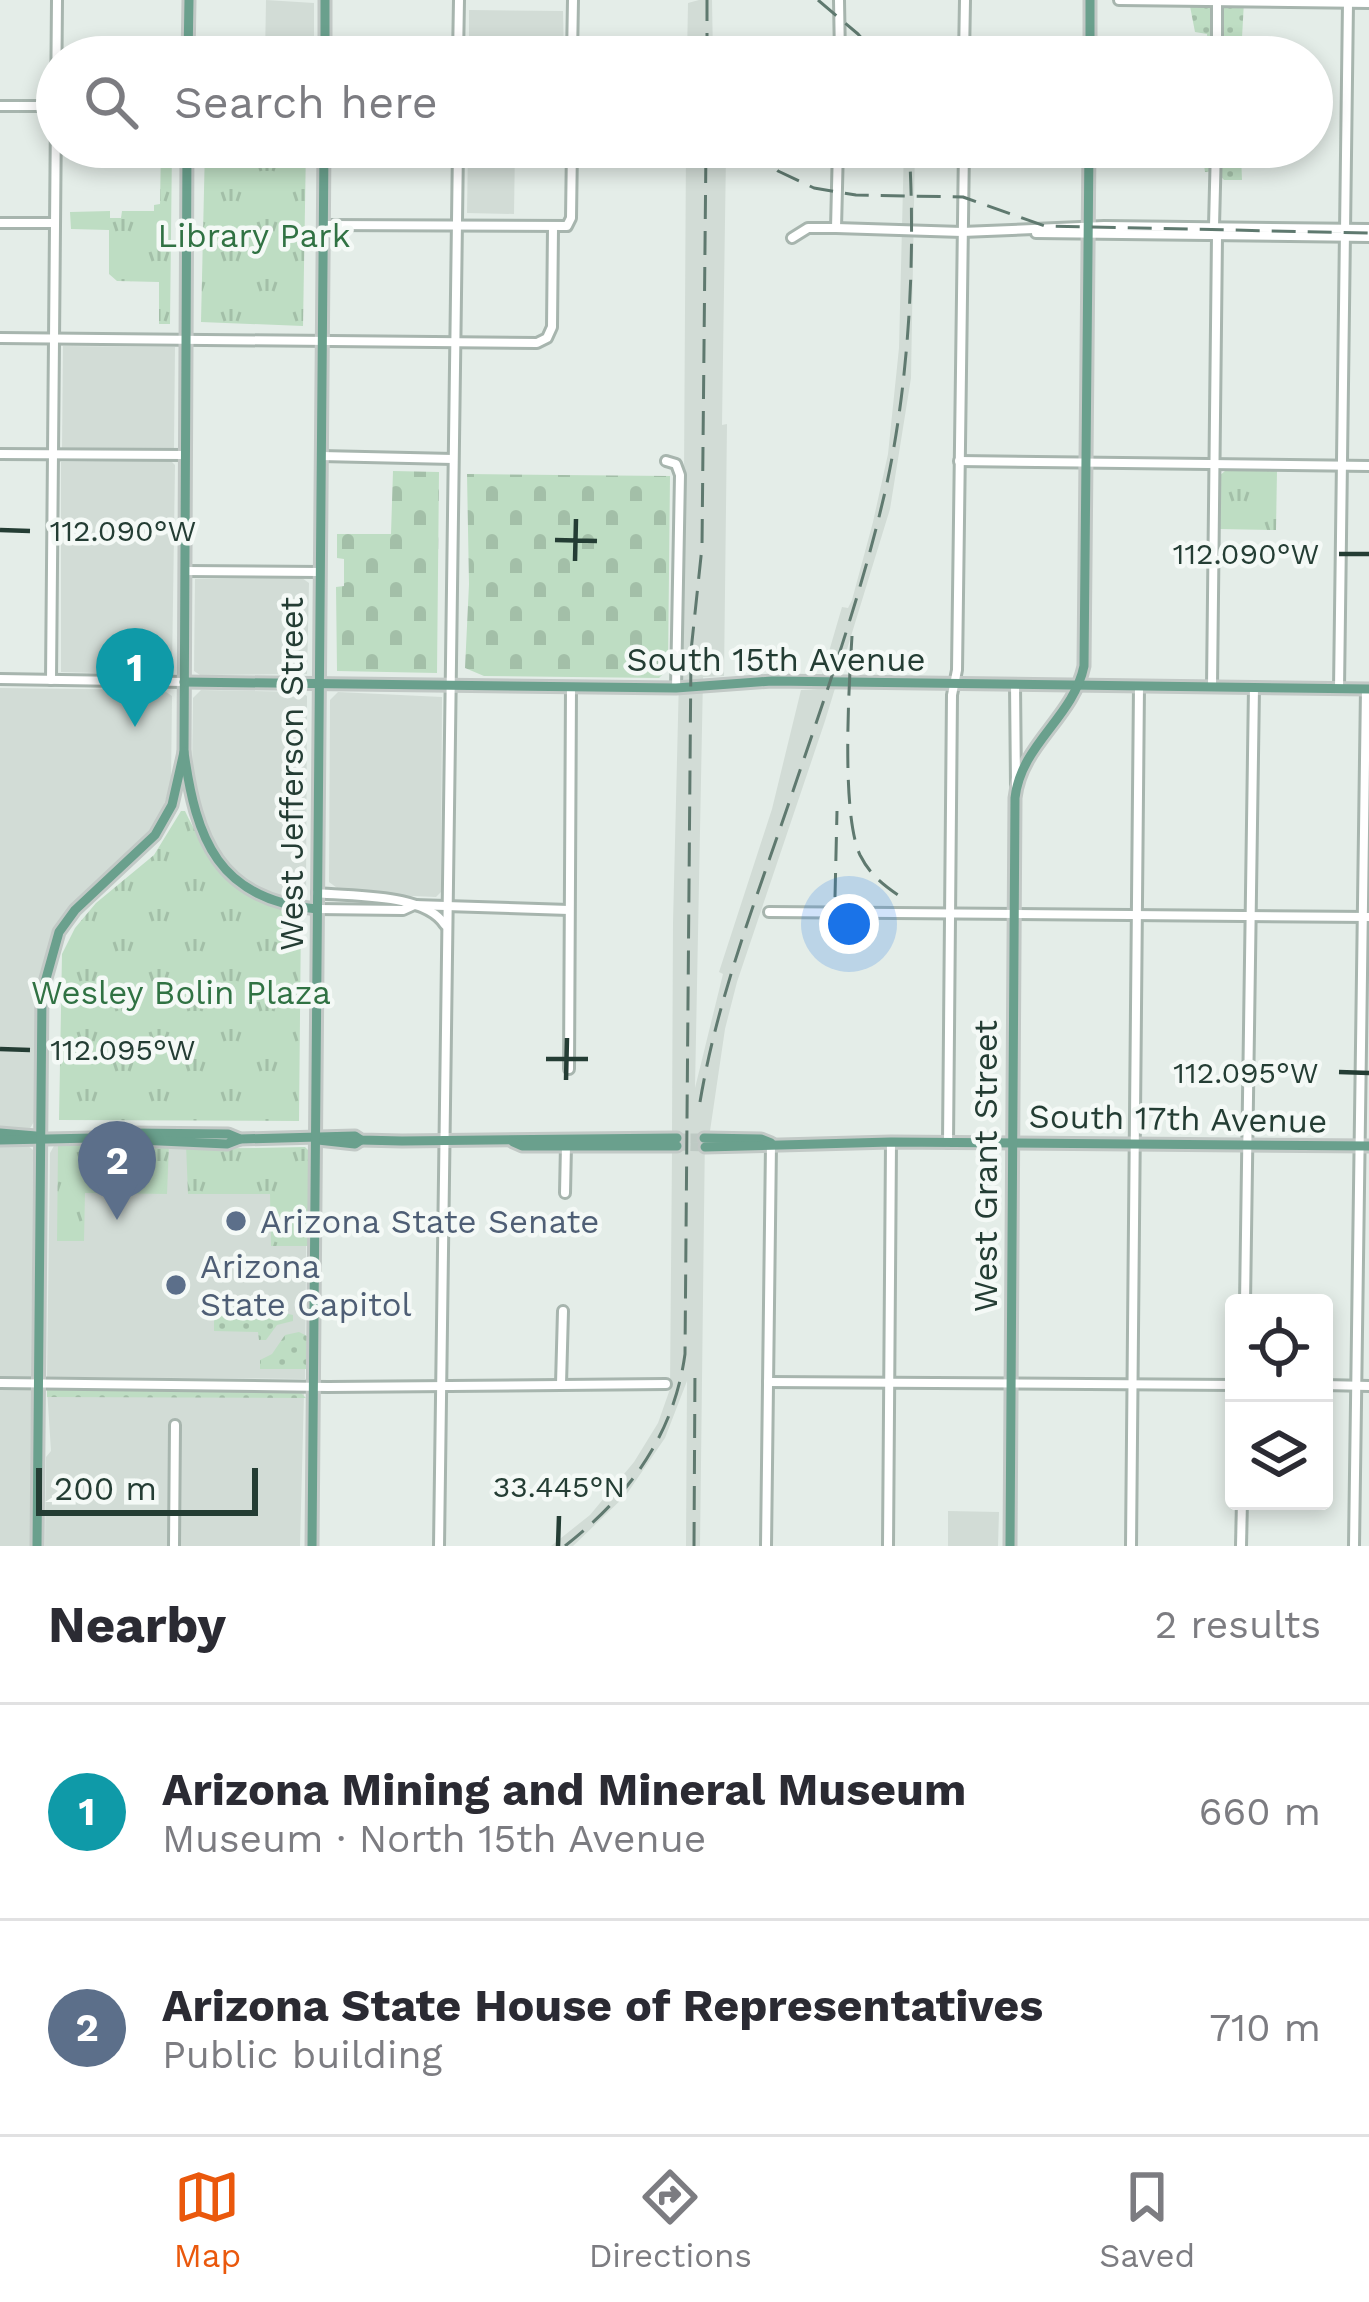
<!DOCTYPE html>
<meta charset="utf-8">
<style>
body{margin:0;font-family:"Work Sans",sans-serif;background:#f7f7f7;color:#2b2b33}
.controls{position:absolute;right:36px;bottom:36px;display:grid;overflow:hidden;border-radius:12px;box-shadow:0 6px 18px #0003}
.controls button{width:108px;height:108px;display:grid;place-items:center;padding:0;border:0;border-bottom:3px solid #e1e1e2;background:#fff;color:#2b2b33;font:60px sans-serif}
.scale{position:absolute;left:36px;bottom:30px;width:222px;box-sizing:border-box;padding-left:12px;border:6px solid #243d34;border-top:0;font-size:33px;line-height:42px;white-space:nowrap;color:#243d34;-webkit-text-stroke:9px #f4f9f6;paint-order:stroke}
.you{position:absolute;left:849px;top:924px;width:42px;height:42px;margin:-30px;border:9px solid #fff;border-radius:50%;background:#1a73e8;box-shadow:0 0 0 18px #1a73e833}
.badge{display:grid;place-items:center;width:78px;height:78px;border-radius:50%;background:#ea580c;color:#fff;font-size:39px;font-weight:700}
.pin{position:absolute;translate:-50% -99px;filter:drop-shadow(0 3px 6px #0008)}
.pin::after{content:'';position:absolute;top:63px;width:42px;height:36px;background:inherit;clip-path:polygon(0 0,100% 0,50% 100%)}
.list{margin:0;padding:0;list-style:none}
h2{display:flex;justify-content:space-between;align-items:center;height:156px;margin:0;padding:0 48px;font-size:51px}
h2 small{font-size:39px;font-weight:400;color:#7c7c81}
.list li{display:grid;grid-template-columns:78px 1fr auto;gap:36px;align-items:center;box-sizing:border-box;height:216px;padding:0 48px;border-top:3px solid #e1e1e2}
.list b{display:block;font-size:45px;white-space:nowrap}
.list p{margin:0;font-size:39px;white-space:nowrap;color:#7c7c81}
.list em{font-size:39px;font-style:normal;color:#7c7c81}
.icon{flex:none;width:66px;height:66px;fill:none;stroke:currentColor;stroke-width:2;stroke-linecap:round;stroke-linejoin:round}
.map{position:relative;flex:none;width:1369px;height:1546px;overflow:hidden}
.search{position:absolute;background:#fff;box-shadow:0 6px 18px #0003;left:36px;right:36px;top:36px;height:132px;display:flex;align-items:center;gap:30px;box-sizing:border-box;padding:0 42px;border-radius:66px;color:#7c7c81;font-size:45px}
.sheet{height:588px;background:#fff}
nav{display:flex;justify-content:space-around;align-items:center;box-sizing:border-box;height:168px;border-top:3px solid #e1e1e2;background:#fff;font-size:33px;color:#7c7c81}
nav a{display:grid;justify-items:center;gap:6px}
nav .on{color:#ea580c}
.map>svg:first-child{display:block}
.built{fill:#d2dcd6}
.grass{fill:url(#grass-dots)}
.cemetery{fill:url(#cemetery-stones)}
.park{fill:url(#park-tufts)}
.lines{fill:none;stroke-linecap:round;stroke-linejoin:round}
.major-tunnel{stroke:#becac4;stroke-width:9;stroke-dasharray:9 4.5;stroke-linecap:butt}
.minor-casing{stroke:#a7b5ae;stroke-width:14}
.major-casing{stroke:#c2c9c6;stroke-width:15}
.minor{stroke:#fff;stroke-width:8}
.major{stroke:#6aa08d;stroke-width:9}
.rail{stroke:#5f796f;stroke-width:3;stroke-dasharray:24 12;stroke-linecap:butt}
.ticks{fill:none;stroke:#243d34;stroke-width:4.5}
.service-dot{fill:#5c6f8a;stroke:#f4f9f6;stroke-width:4.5}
.labels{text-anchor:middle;stroke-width:9;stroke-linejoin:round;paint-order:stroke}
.park-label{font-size:33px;fill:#307243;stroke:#f4f9f6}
.street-label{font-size:33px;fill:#243d34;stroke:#f4f9f6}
.service-label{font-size:33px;fill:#4e5e75;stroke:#f4f9f6;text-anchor:start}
.ticks-label{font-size:30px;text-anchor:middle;fill:#243d34;stroke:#f4f9f6;stroke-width:9;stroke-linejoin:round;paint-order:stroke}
</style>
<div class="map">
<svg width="1369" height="1546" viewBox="0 0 1369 1546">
<defs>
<pattern id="grass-dots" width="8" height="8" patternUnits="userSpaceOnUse" patternTransform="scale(3)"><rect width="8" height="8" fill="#beddc3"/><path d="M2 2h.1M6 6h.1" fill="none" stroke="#a3bfa8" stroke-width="1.8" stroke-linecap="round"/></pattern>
<pattern id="cemetery-stones" width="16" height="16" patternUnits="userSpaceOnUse" patternTransform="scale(3)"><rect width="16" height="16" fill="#beddc3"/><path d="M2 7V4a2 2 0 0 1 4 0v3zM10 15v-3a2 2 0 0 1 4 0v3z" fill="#a3bfa8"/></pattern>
<pattern id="park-tufts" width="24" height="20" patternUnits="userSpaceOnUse" patternTransform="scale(3)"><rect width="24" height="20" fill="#beddc3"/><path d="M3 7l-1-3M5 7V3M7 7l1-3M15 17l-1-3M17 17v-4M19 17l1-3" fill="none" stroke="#a3bfa8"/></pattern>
</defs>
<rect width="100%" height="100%" fill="#e4ede8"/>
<g class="built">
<polygon points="266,0 314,3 314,57 265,57"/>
<polygon points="699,0 712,0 713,57 687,57 688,3"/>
<polygon points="469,10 563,11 564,57 469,57"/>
<polygon points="468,147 515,147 514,214 467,213"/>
<polygon points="686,147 725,147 726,154 722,425 727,424 724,676 703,677 695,1088 723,974 719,972 772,809 801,690 818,689 842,607 848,608 852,600 873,522 888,454 899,348 904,147 915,147 911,378 890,509 825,721 737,982 725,1029 710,1131 705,1132 700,1546 686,1546 687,1381 665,1438 626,1495 573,1546 551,1546 590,1515 634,1462 658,1423 670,1389 672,1153 679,1153 678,1132 672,1132 673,923 684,475"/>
<polygon points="63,346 175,347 174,448 62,448"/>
<polygon points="171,461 175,465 172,670 166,675 61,672 61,462"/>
<polygon points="302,578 309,583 307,674 200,675 194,671 195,579"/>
<polygon points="0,688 163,690 172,696 171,784 159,819 132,853 70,907 49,944 36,990 35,1120 29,1130 0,1130"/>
<polygon points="201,690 301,692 307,696 306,894 301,902 272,895 247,881 226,863 205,831 192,776 193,698"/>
<polygon points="338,692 442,697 441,892 436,897 344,893 329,882 330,700"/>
<polygon points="0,1143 26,1144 33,1150 30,1546 0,1546"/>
<polygon points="55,1144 307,1149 305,1379 47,1377 50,1153"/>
<polygon points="47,1389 304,1393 300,1546 45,1546 46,1457 51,1451"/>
<polygon points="948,1511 999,1512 998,1546 948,1546"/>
</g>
<g class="grass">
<polygon points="1189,1 1244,1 1242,38 1234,39 1233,57 1181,57 1181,52 1208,52 1207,34 1195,32"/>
<polygon points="1177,147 1275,147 1275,153 1241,156 1242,180 1224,180 1216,171 1205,172 1204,165 1178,165"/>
<polygon points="254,1294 270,1310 293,1315 293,1321 277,1325 266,1340 259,1340 258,1332 214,1331 214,1304 231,1304 231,1310 245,1310 246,1305 254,1302"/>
<polygon points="299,1332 307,1336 306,1369 260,1369 260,1360 272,1354 285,1335"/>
<polygon points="47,1389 300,1392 306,1398 47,1397"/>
</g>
<g class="cemetery">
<polygon points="393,471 439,472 437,673 337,671 336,587 344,586 344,559 337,558 337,534 391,534"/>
<polygon points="467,474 670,476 668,669 659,678 484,676 465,668 469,584"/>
</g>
<g class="park">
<polygon points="161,147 172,147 170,324 159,324 159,282 117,281 109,274 109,230 71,229 70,212 110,211 110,218 121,218 122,211 154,211 154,205 160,204"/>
<polygon points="205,147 306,147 303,326 201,322"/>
<polygon points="1225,471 1277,471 1276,530 1219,529 1219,476"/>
<path d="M 181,811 L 185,811 C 209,862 242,903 301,913 L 299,1121 L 59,1120 L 62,954 L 75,928 L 96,903 L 154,855 Z"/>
<polygon points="58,1144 128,1148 169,1145 167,1194 85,1193 84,1241 57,1241"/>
<polygon points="186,1145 194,1149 305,1147 309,1151 308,1246 271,1246 270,1194 188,1194"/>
</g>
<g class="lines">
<g class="major-tunnel">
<polyline points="677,1138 704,1138"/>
<polyline points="677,1146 705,1147"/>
</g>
<g class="minor-casing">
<g id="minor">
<polyline points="839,0 840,57"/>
<polyline points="1119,0 1369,3"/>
<polyline points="458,57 459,0"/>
<polyline points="572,57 573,0"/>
<polyline points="964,57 965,0"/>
<polyline points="1217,57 1217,1"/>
<polyline points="0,106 56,106"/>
<polyline points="0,223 55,223"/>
<polyline points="324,225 567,226 571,218 572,147"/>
<polyline points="1214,226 1216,147"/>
<polyline points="836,228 838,147"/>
<polyline points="1036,233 1369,237"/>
<polyline points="792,238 808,228 836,228 962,232 1104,226 1369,229"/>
<polyline points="0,338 537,343 547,338 552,327 553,228"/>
<polyline points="0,454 185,455"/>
<polyline points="321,456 453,459"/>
<polyline points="666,461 676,464 680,475 676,688"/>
<polyline points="959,461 1369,466"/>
<polyline points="185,571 320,572"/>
<polyline points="0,679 184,682"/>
<polyline points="51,680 57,0"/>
<polyline points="1015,684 1016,785"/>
<polyline points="1212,687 1217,236"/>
<polyline points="1339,689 1348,3"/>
<path d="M 317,893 C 353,897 425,893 445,925"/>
<polyline points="317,909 403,910 414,905 569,910"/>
<polyline points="769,912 1369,917"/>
<polyline points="569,1069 571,687"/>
<polyline points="948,1143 952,695 957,670 964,147"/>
<polyline points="565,1193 566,1145"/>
<polyline points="1245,1303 1254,687"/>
<polyline points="768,1382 1234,1385"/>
<polyline points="0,1383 328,1387 666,1384"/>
<polyline points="561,1384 563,1311"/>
<polyline points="1324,1385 1369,1386"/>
<polyline points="174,1546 175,1425"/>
<polyline points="439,1546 458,147"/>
<polyline points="766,1546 771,1144"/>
<polyline points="888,1546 891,1142"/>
<polyline points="1131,1546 1139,686"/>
<polyline points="1241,1546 1242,1501"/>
<polyline points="1354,1546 1366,689"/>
</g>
</g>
<g class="major-casing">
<g id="major">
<polyline points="188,57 189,0"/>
<polyline points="325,57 325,0"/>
<polyline points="1090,57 1090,0"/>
<path d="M 187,147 L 184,752 C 196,839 218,900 317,909"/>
<polyline points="184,682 676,688 772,681 1369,689"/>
<polyline points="0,1133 36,1136"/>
<polyline points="704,1138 761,1139 771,1143"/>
<polyline points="118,1139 129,1133 228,1134 240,1139 355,1136 361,1140 402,1141 677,1138"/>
<polyline points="0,1140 94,1138 227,1144 240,1139"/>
<polyline points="318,1140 355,1144 361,1140"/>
<polyline points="513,1142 522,1146 677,1146"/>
<polyline points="705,1147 891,1142 1369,1146"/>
<polyline points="37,1546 42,993 59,932 75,910 155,835 172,805 184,752"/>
<polyline points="312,1546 324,147"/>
<path d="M 1010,1546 L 1015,798 C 1021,744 1073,718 1084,666 L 1089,147"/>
</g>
</g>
<use href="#minor" class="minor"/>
<use href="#major" class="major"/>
<g class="rail">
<polyline points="818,0 858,34 878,57"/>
<polyline points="707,57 707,0"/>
<polyline points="750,147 778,171 814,188 856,195 963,197 1045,226 1369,233"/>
<path d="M 852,636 C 849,685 841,814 860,855 C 871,877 887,888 907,901"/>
<polyline points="835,897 837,811"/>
<path d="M 700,1102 C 718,994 759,892 794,788 C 827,691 862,592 885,492 C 909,386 916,255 909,147"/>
<path d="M 565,1546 C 629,1496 674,1435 685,1354 L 691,651 L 702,547 L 706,147"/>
<polyline points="694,1546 695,1366"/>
</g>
</g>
<path class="ticks" d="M 0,530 L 30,531M 555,540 L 597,541M 1339,554 L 1369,554M 575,561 L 576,519M 0,1049 L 30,1050M 546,1059 L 588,1059M 1339,1072 L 1369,1073M 566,1080 L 567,1038M 558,1546 L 559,1516"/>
<g class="service-dot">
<circle cx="236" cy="1221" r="12"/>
<circle cx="176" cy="1285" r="12"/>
</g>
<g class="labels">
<g class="park-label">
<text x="254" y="247">Library Park</text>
<text x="181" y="1004">Wesley Bolin Plaza</text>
</g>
<g class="street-label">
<text x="776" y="671">South 15th Avenue</text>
<text transform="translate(291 774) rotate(-90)" y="12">West Jefferson Street</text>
<text transform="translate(1178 1118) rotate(1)" y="12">South 17th Avenue</text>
<text transform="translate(985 1166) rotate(-90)" y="12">West Grant Street</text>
</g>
<g class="service-label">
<text x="260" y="1233">Arizona State Senate</text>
<text x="200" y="1278">Arizona<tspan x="200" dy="38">State Capitol</tspan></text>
</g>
</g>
<g class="ticks-label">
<text x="123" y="541">112.090°W</text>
<text x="1246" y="564">112.090°W</text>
<text x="123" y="1060">112.095°W</text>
<text x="1246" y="1083">112.095°W</text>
<text x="559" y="1497">33.445°N</text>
</g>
</svg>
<div class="controls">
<button><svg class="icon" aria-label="locate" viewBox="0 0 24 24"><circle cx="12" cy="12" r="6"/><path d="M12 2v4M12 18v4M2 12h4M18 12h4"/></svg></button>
<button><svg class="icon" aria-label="layers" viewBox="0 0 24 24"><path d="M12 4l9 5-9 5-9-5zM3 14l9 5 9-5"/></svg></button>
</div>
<div class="scale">200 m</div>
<div class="you"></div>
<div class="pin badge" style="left:135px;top:727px;background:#0f9aa8">1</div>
<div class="pin badge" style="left:117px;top:1220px;background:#5c6f8a">2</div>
<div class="search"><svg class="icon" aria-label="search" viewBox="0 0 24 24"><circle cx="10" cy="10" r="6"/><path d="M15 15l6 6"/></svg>Search here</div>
</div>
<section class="sheet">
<h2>Nearby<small>2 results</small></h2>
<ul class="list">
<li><span class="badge" style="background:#0f9aa8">1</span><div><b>Arizona Mining and Mineral Museum</b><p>Museum · North 15th Avenue</p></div><em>660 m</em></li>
<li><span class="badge" style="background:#5c6f8a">2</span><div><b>Arizona State House of Representatives</b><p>Public building</p></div><em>710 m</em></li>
</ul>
</section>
<nav>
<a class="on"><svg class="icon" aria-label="map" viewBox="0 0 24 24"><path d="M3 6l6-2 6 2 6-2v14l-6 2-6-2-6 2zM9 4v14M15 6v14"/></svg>Map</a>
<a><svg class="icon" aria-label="directions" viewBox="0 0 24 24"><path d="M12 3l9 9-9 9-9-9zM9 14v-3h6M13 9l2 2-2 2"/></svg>Directions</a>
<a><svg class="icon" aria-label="saved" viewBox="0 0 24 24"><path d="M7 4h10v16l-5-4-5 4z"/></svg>Saved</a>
</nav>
